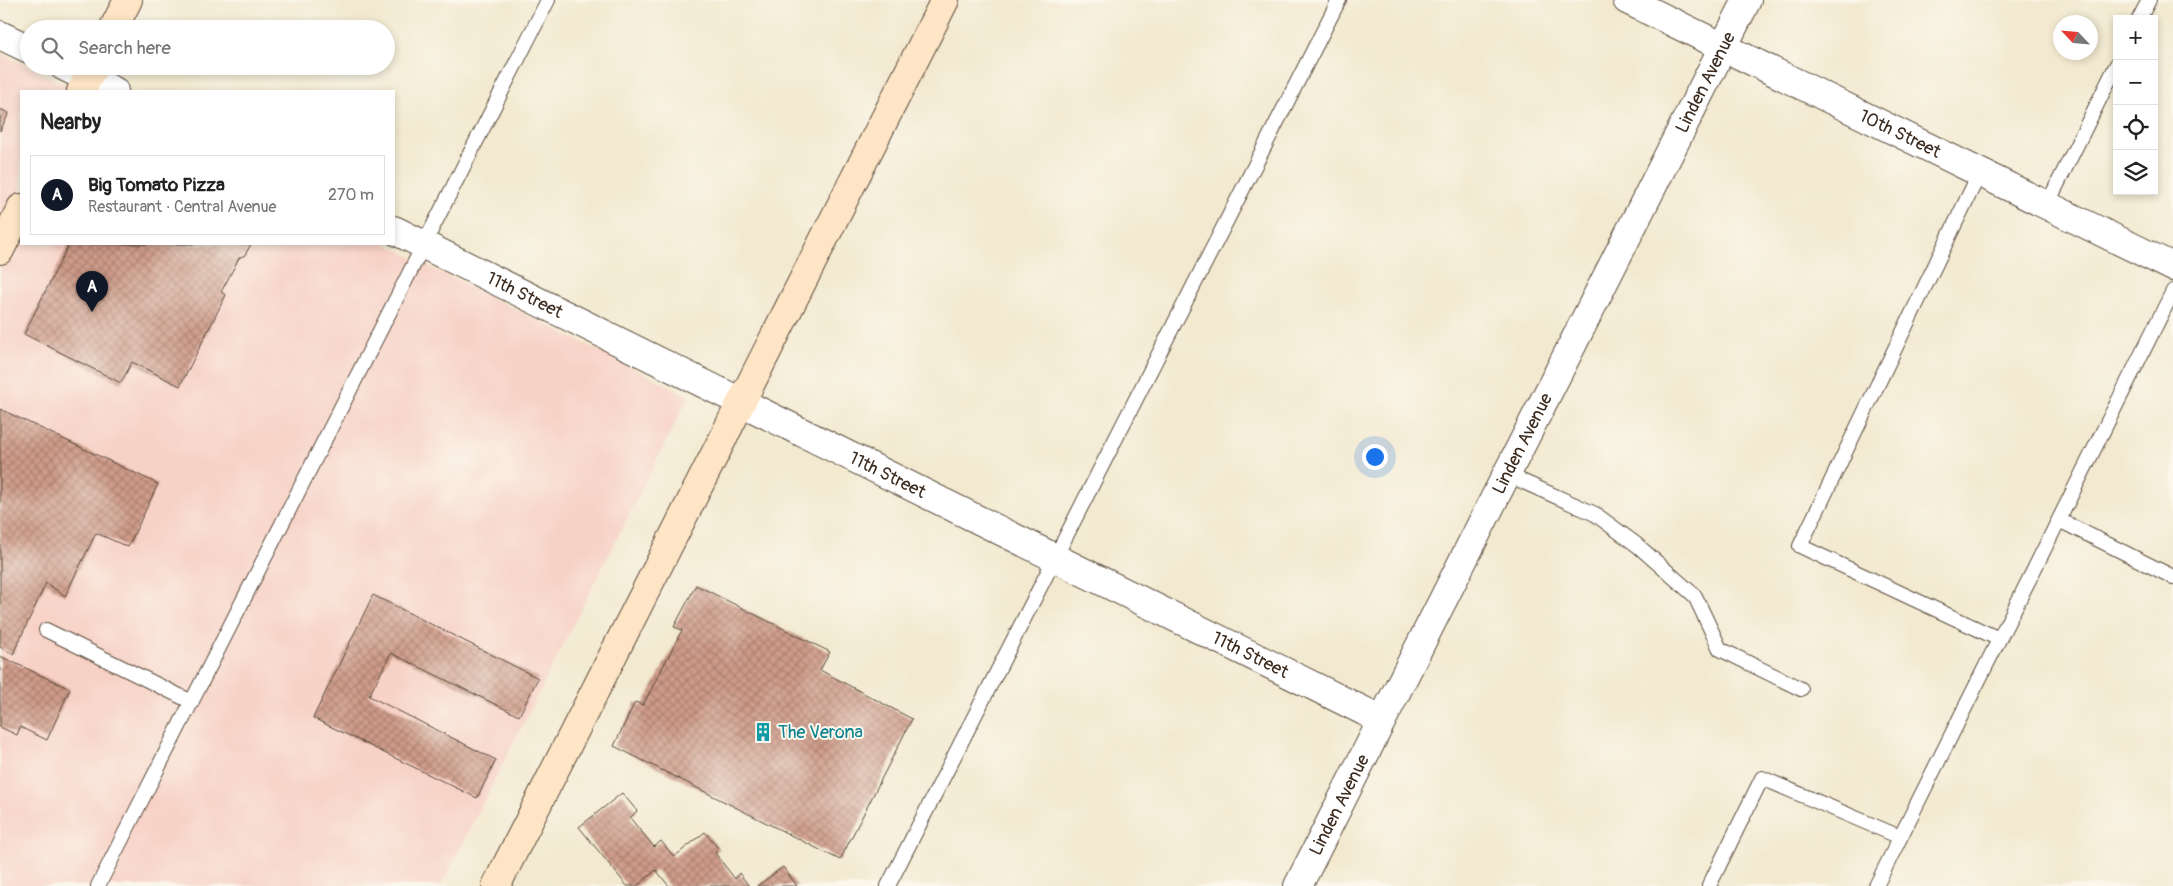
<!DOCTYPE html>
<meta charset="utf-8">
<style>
body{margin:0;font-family:Pangolin,sans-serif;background:#f6f6f6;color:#222}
.controls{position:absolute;right:15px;top:15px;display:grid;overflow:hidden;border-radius:0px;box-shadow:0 2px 8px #0003}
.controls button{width:45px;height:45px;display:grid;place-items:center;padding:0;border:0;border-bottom:1px solid #e0e0e0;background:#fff;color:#222;font:25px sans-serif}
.compass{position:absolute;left:2053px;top:15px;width:45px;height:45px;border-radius:50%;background:#fff;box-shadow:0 2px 8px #0003;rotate:296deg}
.you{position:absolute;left:1374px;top:456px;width:18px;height:18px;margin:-12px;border:4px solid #fff;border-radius:50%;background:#1a73e8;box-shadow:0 0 0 8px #1a73e833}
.badge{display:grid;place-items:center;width:32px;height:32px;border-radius:50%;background:#111827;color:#fff;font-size:16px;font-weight:700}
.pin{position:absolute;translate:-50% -41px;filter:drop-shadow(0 1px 2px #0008)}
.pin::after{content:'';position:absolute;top:26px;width:18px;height:15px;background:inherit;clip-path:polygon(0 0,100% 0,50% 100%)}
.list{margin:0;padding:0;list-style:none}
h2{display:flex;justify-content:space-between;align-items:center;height:65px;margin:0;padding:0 20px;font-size:21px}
h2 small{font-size:16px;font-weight:400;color:#767676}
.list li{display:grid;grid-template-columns:32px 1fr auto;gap:15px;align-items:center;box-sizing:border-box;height:80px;margin:0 10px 10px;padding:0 10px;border:1px solid #e0e0e0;border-radius:0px}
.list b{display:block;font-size:19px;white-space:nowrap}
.list p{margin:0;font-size:16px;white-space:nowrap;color:#767676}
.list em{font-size:16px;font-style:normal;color:#767676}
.icon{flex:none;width:28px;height:28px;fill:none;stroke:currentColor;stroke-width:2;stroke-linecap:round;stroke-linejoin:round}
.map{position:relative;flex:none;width:2173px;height:886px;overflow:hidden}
.search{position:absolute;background:#fff;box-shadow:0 2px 8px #0003;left:20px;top:20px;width:375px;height:55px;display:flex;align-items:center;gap:12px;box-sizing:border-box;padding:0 18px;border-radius:28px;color:#767676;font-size:19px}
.panel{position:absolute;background:#fff;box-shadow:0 2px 8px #0003;left:20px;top:90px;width:375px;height:155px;border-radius:0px}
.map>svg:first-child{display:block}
.built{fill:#f7d1c6}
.building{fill:url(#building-cross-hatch)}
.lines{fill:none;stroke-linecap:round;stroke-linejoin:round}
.lane-casing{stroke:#574739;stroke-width:16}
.street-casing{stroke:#574739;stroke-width:30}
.secondary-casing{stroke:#574739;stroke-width:30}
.lane{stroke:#fff;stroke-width:14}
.street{stroke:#fff;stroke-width:28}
.secondary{stroke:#fee5c5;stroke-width:28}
.labels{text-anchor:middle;stroke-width:4;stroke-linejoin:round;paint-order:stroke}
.street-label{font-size:18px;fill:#3b2a1e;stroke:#fbf7ec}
.culture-label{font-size:18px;fill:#0d838f;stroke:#fbf7ec;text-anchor:start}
</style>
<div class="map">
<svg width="2173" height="886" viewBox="0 0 2173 886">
<defs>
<pattern id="building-cross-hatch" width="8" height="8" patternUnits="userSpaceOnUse" patternTransform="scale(1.25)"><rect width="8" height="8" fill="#cf9b89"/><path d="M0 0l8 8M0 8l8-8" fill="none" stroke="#a97f6f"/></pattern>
</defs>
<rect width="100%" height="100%" fill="#fbf7ec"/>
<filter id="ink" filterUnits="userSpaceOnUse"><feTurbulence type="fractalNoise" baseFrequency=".02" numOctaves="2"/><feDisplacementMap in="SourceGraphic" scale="10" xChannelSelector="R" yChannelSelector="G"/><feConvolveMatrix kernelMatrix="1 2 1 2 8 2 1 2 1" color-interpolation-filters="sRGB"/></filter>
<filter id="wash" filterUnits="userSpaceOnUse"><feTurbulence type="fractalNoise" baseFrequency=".0096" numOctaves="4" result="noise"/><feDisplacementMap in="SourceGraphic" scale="20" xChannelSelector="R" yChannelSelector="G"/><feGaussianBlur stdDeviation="1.12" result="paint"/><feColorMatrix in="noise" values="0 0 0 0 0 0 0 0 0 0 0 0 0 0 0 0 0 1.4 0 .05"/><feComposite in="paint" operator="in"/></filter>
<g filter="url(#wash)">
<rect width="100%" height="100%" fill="#f3e9d0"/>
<polygon class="built" points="0,53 78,91 21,91 21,244 385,244 689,396 441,886 0,886"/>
<g id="blocks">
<g class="building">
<polygon points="0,109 9,113 0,131"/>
<polygon points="69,244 251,244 245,255 239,258 221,292 226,295 180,386 132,362 121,383 24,334"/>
<polygon points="0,409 158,484 128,547 96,533 65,596 46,583 13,654 0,647"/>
<polygon points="696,585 830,652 820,670 912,719 840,860 614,746 635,702 643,705 682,630 674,627"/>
<polygon points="373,595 538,678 519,716 391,653 369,696 496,760 477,798 313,718"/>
<polygon points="0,656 70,689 47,740 20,727 17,735 0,727"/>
<polygon points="622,793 637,811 630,818 654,847 661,841 674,857 705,832 719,849 715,853 735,879 739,873 749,886 669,886 656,870 637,886 627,886 579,827"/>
<polygon points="783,867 797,886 757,886"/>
</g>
</g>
</g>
<g filter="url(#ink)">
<use href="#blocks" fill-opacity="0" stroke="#574739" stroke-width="1"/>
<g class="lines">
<g class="lane-casing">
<g id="lane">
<polyline points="2139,19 2149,0"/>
<polyline points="1980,172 1800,546 1999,639"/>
<polyline points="2047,205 2117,64"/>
<polyline points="1506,474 1595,514 1637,545 1695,596 1720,649 1801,689"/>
<polyline points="2059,520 2173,577"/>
<polyline points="46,630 192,702"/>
<polyline points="98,886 548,0"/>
<polyline points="888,886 1339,0"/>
<polyline points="1709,886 1762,778 1900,837"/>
<polyline points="1876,886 2173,291"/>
</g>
</g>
<g class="street-casing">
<g id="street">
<path id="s1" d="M 1627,0 L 2173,267"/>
<polyline points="0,35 29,49"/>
<polyline points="63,66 114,91"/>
<path id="s2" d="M 394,230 L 1382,720"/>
<path id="s3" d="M 1298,886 L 1747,0"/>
</g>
</g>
<g class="secondary-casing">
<g id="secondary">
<polyline points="113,29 128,0"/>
<polyline points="81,91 94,66"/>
<polyline points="0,250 21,208"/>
<polyline points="496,886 945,0"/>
</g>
</g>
<use href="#lane" class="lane"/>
<use href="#street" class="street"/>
<use href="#secondary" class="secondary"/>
</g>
</g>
<defs>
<g id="building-bare" transform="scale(1.5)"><path d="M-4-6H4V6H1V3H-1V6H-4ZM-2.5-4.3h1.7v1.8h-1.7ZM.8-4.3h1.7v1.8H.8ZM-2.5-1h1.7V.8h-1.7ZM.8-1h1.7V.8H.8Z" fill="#0f9aa8" stroke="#fbf7ec" stroke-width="2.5" paint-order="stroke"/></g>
</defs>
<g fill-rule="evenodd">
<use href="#building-bare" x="763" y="732"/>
</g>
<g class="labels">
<g class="street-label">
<text dy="6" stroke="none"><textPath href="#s3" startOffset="901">Linden Avenue</textPath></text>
<text dy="6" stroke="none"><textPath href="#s1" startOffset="304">10th Street</textPath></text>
<text dy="6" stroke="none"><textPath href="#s2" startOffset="146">11th Street</textPath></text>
<text dy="6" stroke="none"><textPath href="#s3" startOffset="496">Linden Avenue</textPath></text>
<text dy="6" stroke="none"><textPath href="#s2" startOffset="551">11th Street</textPath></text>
<text dy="6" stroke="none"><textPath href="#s2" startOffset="956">11th Street</textPath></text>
<text dy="6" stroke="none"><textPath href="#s3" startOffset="91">Linden Avenue</textPath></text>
</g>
<g class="culture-label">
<text x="778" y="738">The Verona</text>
</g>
</g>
</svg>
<div class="controls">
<button>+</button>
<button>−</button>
<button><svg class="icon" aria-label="locate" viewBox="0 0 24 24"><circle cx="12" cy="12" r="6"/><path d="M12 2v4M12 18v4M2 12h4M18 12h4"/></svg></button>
<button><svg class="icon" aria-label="layers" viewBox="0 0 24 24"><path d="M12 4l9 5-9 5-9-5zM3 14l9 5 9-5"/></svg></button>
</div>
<svg class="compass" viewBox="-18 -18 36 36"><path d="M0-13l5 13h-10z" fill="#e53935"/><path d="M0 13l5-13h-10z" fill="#767676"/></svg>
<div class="you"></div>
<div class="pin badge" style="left:92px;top:312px">A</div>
<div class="search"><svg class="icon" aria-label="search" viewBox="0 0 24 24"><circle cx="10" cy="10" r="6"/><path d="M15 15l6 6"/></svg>Search here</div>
<section class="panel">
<h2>Nearby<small></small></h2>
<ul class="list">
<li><span class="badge">A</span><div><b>Big Tomato Pizza</b><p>Restaurant · Central Avenue</p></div><em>270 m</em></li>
</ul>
</section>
</div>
